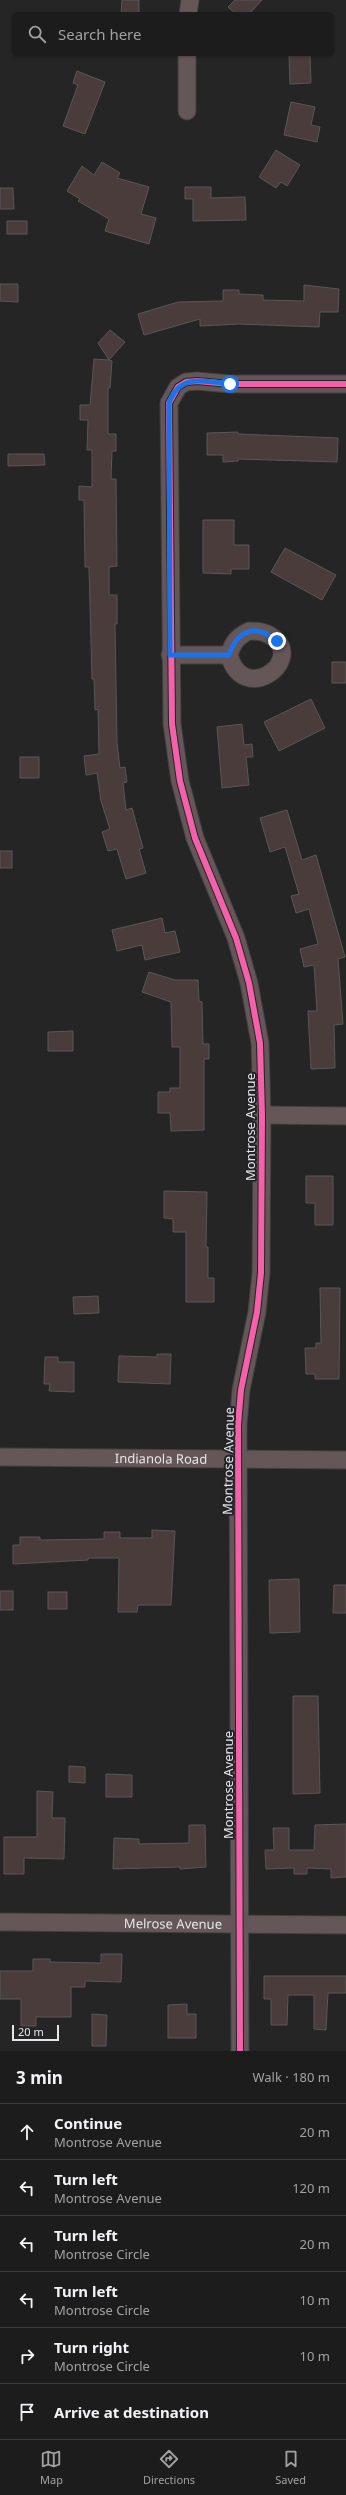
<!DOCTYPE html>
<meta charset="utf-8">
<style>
body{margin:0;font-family:"Noto Sans",sans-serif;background:#292929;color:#f1f3f6}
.scale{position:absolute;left:12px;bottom:10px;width:47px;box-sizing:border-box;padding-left:4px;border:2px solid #e4e5e7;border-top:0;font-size:11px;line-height:14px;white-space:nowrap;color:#e4e5e7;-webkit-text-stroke:3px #242427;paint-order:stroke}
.stop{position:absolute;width:12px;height:12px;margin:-9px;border:3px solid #1a73e8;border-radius:50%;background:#fff}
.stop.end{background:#1a73e8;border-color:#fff;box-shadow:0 1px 4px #0008}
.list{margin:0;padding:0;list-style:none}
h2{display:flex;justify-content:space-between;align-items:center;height:52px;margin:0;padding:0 16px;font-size:17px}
h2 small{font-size:13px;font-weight:400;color:#a0a1a3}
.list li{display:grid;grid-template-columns:26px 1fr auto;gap:12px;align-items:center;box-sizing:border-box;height:56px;padding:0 16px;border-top:1px solid #3a3a3b}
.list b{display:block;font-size:15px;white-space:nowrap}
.list p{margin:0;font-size:13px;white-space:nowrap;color:#a0a1a3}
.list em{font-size:13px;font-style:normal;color:#a0a1a3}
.icon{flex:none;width:22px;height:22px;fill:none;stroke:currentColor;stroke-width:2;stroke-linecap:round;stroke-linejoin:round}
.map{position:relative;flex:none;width:346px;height:2051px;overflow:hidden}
.search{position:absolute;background:#1c1c1c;box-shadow:0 1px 3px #0004;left:12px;right:12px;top:12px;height:44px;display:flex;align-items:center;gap:10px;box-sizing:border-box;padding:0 14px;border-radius:6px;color:#a0a1a3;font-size:15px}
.sheet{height:388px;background:#1c1c1c}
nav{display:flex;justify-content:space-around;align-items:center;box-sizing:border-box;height:56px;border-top:1px solid #3a3a3b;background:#1c1c1c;font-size:11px;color:#a0a1a3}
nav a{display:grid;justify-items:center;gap:2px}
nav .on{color:#a1a2a3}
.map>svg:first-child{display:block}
.building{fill:#4a3c3a;stroke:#585758}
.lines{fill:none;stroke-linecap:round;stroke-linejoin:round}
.minor-casing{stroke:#404041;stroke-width:19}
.minor{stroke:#655658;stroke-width:17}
.cycleway-casing{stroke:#242427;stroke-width:8}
.cycleway{stroke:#f560ab;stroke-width:6}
.route{stroke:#1a73e8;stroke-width:5}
.labels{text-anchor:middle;stroke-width:4;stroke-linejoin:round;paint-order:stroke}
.street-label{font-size:13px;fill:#e4e5e7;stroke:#242427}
</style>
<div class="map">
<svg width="346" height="2051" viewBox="0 0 346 2051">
<rect width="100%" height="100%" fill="#252526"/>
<g class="building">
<polygon points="122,0 139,0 139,14 121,14"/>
<polygon points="235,0 262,0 249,14 236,14 228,7"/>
<polygon points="289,54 310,54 311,83 290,84"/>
<polygon points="77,71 105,82 85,134 63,126 78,85 73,83"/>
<polygon points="291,102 315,107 311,125 320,127 317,142 284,135"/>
<polygon points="276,150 300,165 287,186 281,182 276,188 259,177"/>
<polygon points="102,162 120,173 117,178 149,187 141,214 156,218 149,244 105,231 109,219 78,201 80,199 67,191 82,166 94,175"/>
<polygon points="185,187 211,187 211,198 245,197 246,220 193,221 193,199 185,199"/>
<polygon points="0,188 13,188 14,209 0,209"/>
<rect x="7" y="221" width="20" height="13"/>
<polygon points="0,284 18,284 18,302 0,301"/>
<polygon points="304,285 339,289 338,312 320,312 319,327 239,324 200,326 200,319 144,335 138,314 178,302 223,301 223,290 239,290 239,294 263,295 263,300 304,301"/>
<polygon points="110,330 125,342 109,360 112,361 110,388 108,388 108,434 116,434 116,451 112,451 111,479 116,479 117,566 109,567 109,595 117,595 117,624 115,624 117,743 120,768 125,767 127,782 123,783 126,810 132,808 143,848 139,849 146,873 126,879 117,849 108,851 102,832 110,829 101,801 97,773 86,775 84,756 99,754 98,709 95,710 94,679 92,679 89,567 85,567 84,500 79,500 79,486 92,487 92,450 87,450 88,420 80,420 80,405 90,405 94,359 109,360 98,343"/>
<polygon points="238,432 238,434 338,438 337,462 238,459 238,461 223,462 223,455 207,455 207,433"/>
<polygon points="8,454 44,454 45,465 8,466"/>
<polygon points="203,520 234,520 234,545 249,545 249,569 231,569 231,574 203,573"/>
<polygon points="285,548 336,575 322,600 271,572"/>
<rect x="332" y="662" width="14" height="21"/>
<polygon points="311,699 325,728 279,751 264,722"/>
<polygon points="242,724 244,745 252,744 253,757 246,757 249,785 222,788 217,727"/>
<rect x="20" y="757" width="19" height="21"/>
<polygon points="287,810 302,860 316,855 345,957 338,959 343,1024 334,1025 335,1068 311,1069 308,1011 317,1011 314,965 304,967 300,949 318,944 309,909 296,913 291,896 299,894 285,847 270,852 260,818"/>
<rect x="0" y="851" width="12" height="17"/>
<polygon points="162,918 165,933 175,931 180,952 145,960 142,945 117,951 112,930"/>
<polygon points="149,972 175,980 198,980 199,1001 202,1002 203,1044 209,1044 209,1059 204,1059 204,1130 171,1131 170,1113 158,1113 158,1092 170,1092 170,1088 180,1088 180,1047 172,1047 171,1002 142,992"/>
<polygon points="73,1031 73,1051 48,1051 48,1032"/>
<polygon points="306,1176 333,1176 333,1225 315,1225 315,1203 306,1203"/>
<polygon points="164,1191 207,1192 206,1247 208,1247 208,1278 214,1278 214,1302 186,1302 186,1232 173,1232 173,1219 164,1218"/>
<polygon points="320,1288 340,1288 339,1379 315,1379 315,1374 306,1374 305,1348 316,1348 316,1343 321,1343"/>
<polygon points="98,1296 99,1313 74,1314 73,1297"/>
<polygon points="157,1354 171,1354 170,1384 118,1382 119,1356 157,1357"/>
<polygon points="45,1357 58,1357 58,1362 74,1362 74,1392 49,1391 50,1384 44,1384"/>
<polygon points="152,1530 175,1531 171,1605 138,1605 137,1612 118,1612 119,1558 88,1558 88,1560 13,1564 13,1545 20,1545 20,1537 40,1537 40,1540 104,1539 104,1532 120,1532 120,1538 152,1538"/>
<polygon points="299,1579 300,1632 270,1633 269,1580"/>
<polygon points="334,1585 346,1585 346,1613 333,1613"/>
<rect x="0" y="1591" width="13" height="19"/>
<rect x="48" y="1592" width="19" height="17"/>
<polygon points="293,1696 318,1696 320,1793 293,1794"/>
<polygon points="69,1766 85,1767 85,1783 69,1782"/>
<polygon points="106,1774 132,1775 132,1797 106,1797"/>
<polygon points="37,1791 53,1792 52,1818 65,1818 64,1859 24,1858 24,1874 4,1874 4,1837 37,1837"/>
<polygon points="346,1824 346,1877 331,1878 331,1869 307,1868 307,1874 294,1874 294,1868 266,1869 265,1850 274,1850 273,1828 289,1828 289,1850 314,1850 315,1825"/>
<polygon points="189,1825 205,1825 206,1867 180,1869 180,1867 113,1869 114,1838 139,1839 139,1844 189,1843"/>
<polygon points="101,1954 122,1954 121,1982 85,1981 85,1987 71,1987 71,2017 36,2017 36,2026 21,2026 21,1999 0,1999 0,1971 33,1971 33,1959 50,1959 50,1962 101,1963"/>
<polygon points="264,1976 346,1976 346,1993 328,1993 326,2030 314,2029 314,1995 288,1995 287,2025 271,2025 271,1999 264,1999"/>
<polygon points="187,2004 187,2014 196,2014 196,2038 168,2038 168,2005"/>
<polygon points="92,2014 107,2015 106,2046 92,2046"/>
</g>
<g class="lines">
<g class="minor-casing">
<g id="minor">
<polyline points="188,14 190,0"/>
<polyline points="187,111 187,54"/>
<path d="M 249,631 C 260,631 267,632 275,639 C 302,663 243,705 229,655 C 233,642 237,637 249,631 Z"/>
<polyline points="170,655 229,655"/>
<polyline points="262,1115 346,1116"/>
<path id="s1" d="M 0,1457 L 346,1460"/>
<path id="s2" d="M 0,1922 L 346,1925"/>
<polyline points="240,2051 238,1425 241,1390 257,1312 261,1273 262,1115 260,1043 249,983 236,938 195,838 180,781 172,724 169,403 178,387 186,382 197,381 230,384 346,384"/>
</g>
</g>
<use href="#minor" class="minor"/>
<g class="cycleway-casing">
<polyline id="cycleway" points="240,2051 238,1425 241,1390 257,1312 261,1273 262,1115 260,1043 249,983 236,938 195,838 180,781 172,724 169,403 178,387 186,382 197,381 230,384 346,384"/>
</g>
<use href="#cycleway" class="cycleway"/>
</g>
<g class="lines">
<path class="route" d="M 230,384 C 204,381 180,373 169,403 L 170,655 L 229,655 C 237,630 256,623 277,641"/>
</g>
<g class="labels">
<g class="street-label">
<text transform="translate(250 1127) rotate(-90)" y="5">Montrose Avenue</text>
<text dy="5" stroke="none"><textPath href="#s1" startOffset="161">Indianola Road</textPath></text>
<text transform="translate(228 1461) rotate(-89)" y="5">Montrose Avenue</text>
<text transform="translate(228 1785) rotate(-90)" y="5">Montrose Avenue</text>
<text dy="5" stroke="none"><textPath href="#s2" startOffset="173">Melrose Avenue</textPath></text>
</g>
</g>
</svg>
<div class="scale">20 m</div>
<div class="stop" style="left:230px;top:384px"></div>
<div class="stop end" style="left:277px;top:641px"></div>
<div class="search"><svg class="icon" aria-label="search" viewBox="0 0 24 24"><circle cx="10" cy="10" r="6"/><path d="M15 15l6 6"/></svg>Search here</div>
</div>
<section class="sheet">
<h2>3 min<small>Walk · 180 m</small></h2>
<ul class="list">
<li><svg class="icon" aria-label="ahead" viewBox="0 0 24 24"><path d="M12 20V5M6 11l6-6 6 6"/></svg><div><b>Continue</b><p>Montrose Avenue</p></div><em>20 m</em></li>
<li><svg class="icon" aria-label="left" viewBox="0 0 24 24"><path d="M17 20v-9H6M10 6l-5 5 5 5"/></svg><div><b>Turn left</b><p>Montrose Avenue</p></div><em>120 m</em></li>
<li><svg class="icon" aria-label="left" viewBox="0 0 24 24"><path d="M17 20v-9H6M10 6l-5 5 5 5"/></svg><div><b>Turn left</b><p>Montrose Circle</p></div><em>20 m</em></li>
<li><svg class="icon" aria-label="left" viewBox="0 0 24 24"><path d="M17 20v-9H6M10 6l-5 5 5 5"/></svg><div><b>Turn left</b><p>Montrose Circle</p></div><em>10 m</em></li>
<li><svg class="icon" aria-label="right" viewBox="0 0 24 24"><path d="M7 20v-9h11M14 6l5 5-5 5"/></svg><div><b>Turn right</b><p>Montrose Circle</p></div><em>10 m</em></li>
<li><svg class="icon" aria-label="arrive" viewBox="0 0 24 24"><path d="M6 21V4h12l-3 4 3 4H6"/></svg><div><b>Arrive at destination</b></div></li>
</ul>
</section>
<nav>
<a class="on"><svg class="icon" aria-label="map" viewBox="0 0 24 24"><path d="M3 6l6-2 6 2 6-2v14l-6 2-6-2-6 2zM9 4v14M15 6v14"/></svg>Map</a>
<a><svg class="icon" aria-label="directions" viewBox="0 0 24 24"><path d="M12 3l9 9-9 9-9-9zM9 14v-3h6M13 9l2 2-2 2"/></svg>Directions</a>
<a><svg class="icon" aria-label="saved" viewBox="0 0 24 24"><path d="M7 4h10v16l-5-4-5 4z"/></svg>Saved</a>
</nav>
